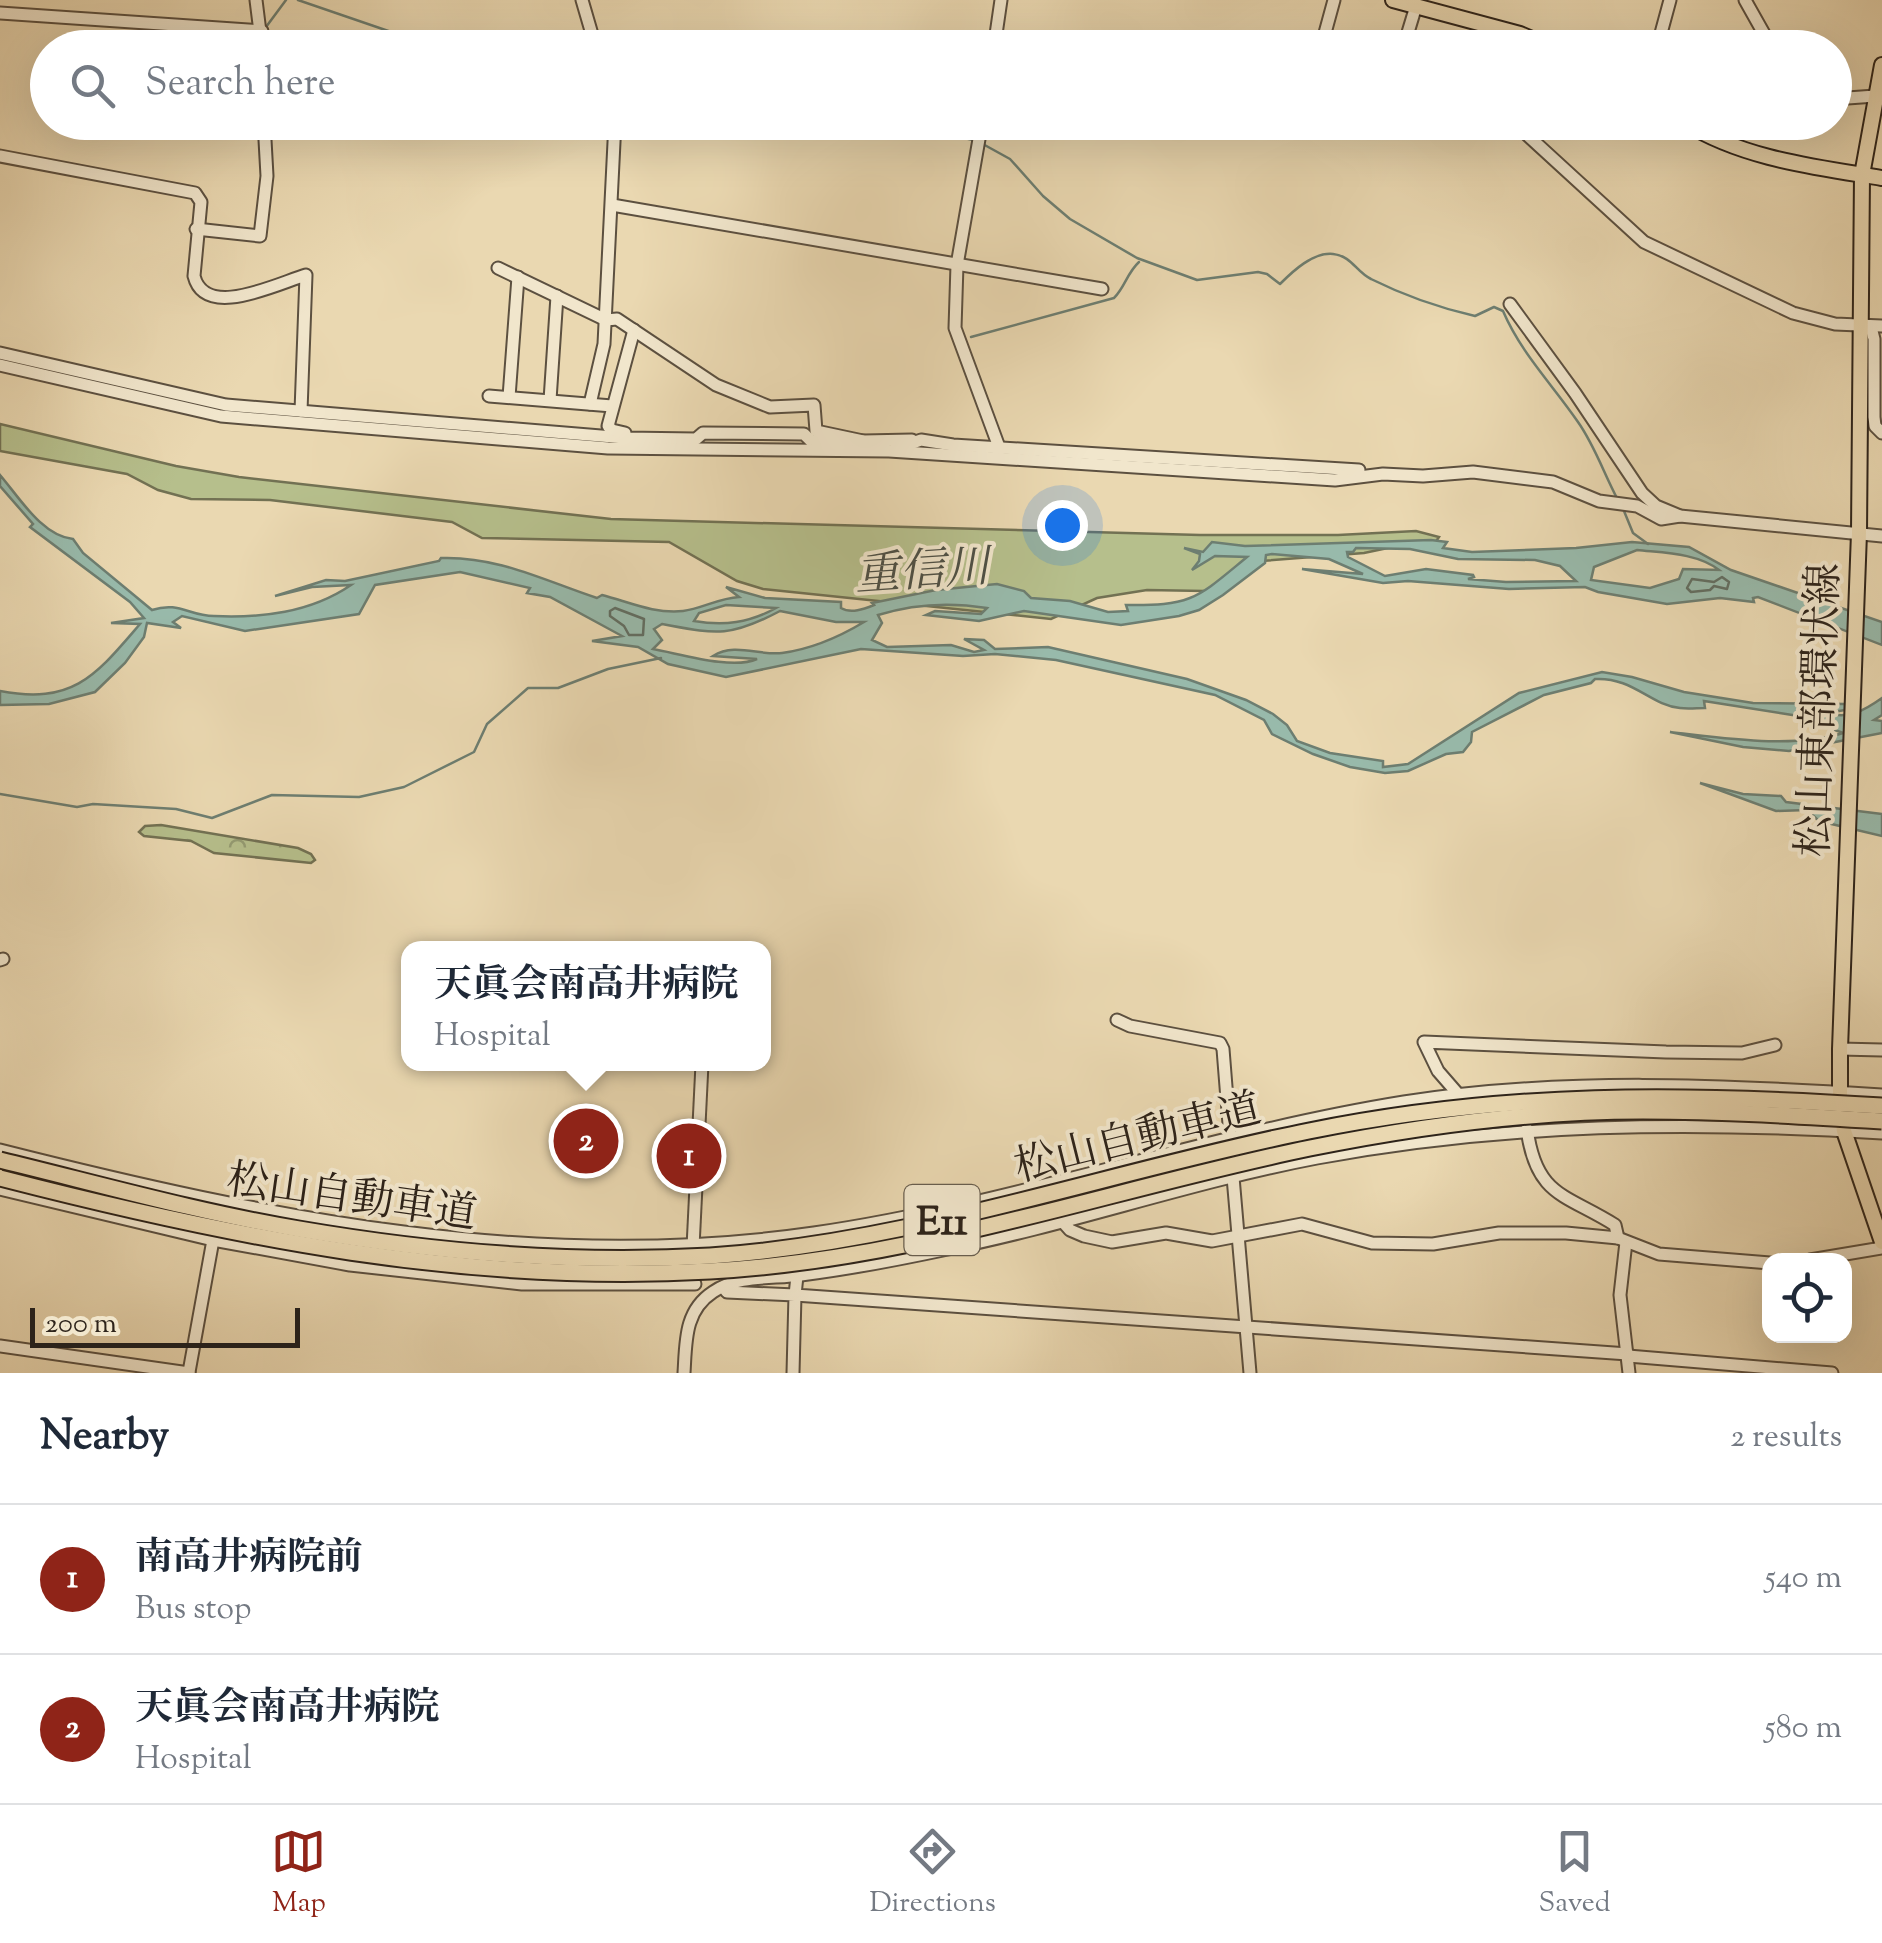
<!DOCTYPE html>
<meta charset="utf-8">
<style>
body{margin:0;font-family:"Sorts Mill Goudy","Noto Serif JP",serif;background:#f6f6f7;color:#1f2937}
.controls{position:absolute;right:30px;bottom:30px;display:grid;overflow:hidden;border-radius:20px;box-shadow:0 10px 40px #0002}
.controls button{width:90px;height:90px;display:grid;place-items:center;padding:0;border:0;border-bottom:2px solid #e0e1e3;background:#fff;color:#1f2937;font:50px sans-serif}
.scale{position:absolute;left:30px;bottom:25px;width:270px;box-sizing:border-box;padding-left:10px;border:5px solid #2d231a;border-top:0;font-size:28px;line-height:35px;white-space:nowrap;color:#2d231a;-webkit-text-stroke:8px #f1e6cc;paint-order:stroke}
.you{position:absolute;left:1062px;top:525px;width:35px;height:35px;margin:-25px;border:8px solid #fff;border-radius:50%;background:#1a73e8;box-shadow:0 0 0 15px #1a73e833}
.badge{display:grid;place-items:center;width:65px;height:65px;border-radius:50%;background:#8f2418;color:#fff;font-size:32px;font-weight:700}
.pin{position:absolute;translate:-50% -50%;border:5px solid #fff;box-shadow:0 2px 10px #0006}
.popup{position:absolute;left:401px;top:941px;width:370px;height:130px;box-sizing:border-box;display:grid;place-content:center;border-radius:20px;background:#fff;filter:drop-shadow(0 2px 8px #0005);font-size:32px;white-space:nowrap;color:#747a83}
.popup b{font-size:38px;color:#1f2937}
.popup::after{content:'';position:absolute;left:50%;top:100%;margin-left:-20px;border:20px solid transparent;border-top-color:#fff}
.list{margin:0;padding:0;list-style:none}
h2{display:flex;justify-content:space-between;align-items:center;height:130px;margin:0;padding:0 40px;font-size:42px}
h2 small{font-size:32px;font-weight:400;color:#747a83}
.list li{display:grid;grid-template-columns:65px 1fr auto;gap:30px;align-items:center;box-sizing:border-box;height:150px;padding:0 40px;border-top:2px solid #e0e1e3}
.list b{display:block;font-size:38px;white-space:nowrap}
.list p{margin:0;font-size:32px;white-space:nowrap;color:#747a83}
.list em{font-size:32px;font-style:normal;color:#747a83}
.icon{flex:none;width:55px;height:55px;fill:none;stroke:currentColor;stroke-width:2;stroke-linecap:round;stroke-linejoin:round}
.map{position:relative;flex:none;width:1882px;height:1373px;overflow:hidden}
.search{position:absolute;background:#fff;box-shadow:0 10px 40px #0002;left:30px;right:30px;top:30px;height:110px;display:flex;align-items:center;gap:25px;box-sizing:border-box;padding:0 35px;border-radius:55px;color:#747a83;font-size:38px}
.sheet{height:430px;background:#fff}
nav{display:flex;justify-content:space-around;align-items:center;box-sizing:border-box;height:140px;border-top:2px solid #e0e1e3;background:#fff;font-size:28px;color:#747a83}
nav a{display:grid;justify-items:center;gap:5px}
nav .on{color:#8f2418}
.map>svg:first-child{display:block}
.green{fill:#b6bf8c;stroke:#727153;stroke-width:2.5}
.forest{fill:url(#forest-crowns);stroke:#727153;stroke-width:2.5}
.water{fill:#98baab;stroke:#6d7e71;stroke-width:2.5;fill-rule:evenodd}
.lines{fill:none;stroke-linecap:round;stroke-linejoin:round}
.shore{stroke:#626e62;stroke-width:2.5}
.stream{stroke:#6d7e71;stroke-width:2.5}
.minor-casing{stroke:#5c5040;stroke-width:15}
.major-casing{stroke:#2d231a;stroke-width:18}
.minor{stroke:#f1e6cc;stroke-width:11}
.major{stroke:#ead8b1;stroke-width:14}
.highway-bridge-casing{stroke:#2d231a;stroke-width:19;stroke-linecap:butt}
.highway-bridge{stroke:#ead8b1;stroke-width:15}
.labels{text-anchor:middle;stroke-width:8;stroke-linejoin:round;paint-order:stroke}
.shield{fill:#f1e6cc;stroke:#685e4f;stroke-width:2.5}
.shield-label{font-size:40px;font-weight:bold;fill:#2d231a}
.street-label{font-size:42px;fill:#2d231a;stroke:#f1e6cc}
.water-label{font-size:45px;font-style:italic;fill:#4d5046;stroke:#f1e6cc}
</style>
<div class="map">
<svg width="1882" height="1373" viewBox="0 0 1882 1373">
<defs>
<pattern id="forest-crowns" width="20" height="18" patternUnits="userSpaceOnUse" patternTransform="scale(2.5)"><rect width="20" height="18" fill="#b6bf8c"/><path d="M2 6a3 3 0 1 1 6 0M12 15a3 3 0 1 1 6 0" fill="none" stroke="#949b72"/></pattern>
</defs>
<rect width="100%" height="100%" fill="#ead8b1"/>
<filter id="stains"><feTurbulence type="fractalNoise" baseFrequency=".002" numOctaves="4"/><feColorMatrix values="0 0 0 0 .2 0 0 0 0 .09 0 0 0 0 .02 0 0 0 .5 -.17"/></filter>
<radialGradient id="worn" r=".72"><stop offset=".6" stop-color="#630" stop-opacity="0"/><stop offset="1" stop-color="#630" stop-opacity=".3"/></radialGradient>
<polygon class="green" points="0,424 176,466 239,477 611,519 1200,535 1338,535 1416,531 1439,537 1435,543 1421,541 1364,553 1261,561 1205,591 1147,590 1097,598 1051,619 763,589 737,581 669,542 482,538 452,522 270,500 191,499 158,490 127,474 0,451"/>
<polygon class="forest" points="161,825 298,848 311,854 315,860 311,863 214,853 191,841 144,836 139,832 145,826"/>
<g class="water">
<path d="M 0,475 C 19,497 42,536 73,539 L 83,553 L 152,610 C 179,601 189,616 214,616 C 261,618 310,613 351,585 L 312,587 L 275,596 L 326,580 L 345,581 L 439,561 L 441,558 C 498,556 545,581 597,598 L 602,595 C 629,602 654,614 683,611 C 701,609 719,598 739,597 L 726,587 L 765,598 L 841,602 L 841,608 C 851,614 864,609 874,605 L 872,603 L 936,590 L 997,584 L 1024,591 L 1031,598 L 1070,601 L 1108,612 L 1128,611 L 1126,605 C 1193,606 1197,598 1247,557 L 1215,556 L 1192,570 L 1199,561 L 1200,554 L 1184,548 L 1203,552 L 1212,542 L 1245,546 L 1431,540 L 1447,542 L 1443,548 L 1472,552 L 1576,548 L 1632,542 L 1689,547 L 1731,570 L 1882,622 L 1882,645 L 1758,597 L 1753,598 L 1754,602 L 1720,598 L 1667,604 L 1598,592 L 1585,587 L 1509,589 L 1408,581 L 1383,583 L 1302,569 L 1363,574 L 1329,559 L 1272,554 L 1266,555 L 1265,563 L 1223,595 L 1199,610 L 1179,616 L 1121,625 L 1024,611 L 979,621 L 926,615 L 935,611 L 981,614 L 987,608 C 950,602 913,604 878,615 L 882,623 L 872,640 L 887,647 L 951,645 L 974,652 L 984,650 L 964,639 L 984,640 L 995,649 L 1048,647 L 1187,679 L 1246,700 L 1273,714 L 1287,725 L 1297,741 L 1330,753 L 1383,761 L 1383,767 L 1408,764 L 1519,693 L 1602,672 L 1632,677 L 1684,692 L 1753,703 L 1845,704 L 1845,710 L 1828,713 C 1848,720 1865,710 1882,698 L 1882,715 L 1874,720 L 1882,721 L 1882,733 L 1789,751 L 1743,747 L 1670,732 C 1724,738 1793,749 1843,733 L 1827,727 L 1824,720 L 1704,701 L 1705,708 C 1697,708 1688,709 1680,708 C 1650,705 1633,677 1595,679 L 1591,683 L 1544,695 L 1472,732 L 1471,742 L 1463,752 L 1446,754 L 1408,771 L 1385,773 L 1350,767 L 1313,754 L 1272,734 L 1264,720 L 1215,695 L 1056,660 L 995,654 L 963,656 L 861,649 L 726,677 L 668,664 L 638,647 L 592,641 L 622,636 L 550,597 L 527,593 L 530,588 L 460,572 L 375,585 L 359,614 L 245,631 L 182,616 L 173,622 L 181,628 L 147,623 L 144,637 L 125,663 L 95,692 L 49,704 L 0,705 L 0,691 C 74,705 96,675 140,624 L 111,623 L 144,618 L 130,602 L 30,527 L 33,524 L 0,486 ZM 1356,548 L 1410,549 L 1458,559 L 1535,560 L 1560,566 L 1576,581 L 1506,582 L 1468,579 L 1474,577 L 1473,575 L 1426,569 L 1385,576 L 1348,557 L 1347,552 L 1353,552 ZM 1637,550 C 1664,553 1697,553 1719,570 L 1683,569 L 1679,579 L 1650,588 L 1591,580 L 1594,567 ZM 726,605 L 776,608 C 749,623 724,626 694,621 L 699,613 ZM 780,611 L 836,622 L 864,622 C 839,637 812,649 782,653 C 759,656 735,642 713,656 L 757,659 C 732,670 681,654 653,649 L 662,640 L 654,629 L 662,624 C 716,634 729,638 780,611 Z"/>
<polygon points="1700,783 1743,794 1781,796 1786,802 1882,814 1882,836 1819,821 1807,810 1776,811"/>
</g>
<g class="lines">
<g class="shore">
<polygon points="1722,577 1729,582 1727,589 1714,586 1710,590 1691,592 1687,588 1692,579 1714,582"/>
<polygon points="615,608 644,619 643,635 629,635 624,626 610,616 610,611"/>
</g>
<g class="stream">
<polyline points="298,0 438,48"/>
<polyline points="266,27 286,0"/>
<polyline points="892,122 973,140"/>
<path d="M 981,143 L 1010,159 L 1043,196 L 1070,219 L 1137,258 L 1197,280 L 1258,272 L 1267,274 L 1280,284 C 1293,271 1313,252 1333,254 C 1352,256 1356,272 1371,279 C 1403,295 1440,308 1475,316 L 1494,307 L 1503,311 C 1521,353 1552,384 1578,422 C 1595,446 1604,474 1618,500"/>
<path d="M 971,337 L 1114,298 C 1125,287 1127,273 1139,262"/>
<polyline points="1624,511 1633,533 1648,544"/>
<polyline points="0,794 77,807 93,804 176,809 212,818 272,795 359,797 404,787 474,752 487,724 528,688 558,688 608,669 661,658"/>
</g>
<g class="minor-casing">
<g id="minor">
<polyline points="256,0 262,48"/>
<polyline points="582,0 596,48"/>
<polyline points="1745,0 1772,48"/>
<polyline points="0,13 262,31"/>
<polyline points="1325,33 1334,0"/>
<polyline points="994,48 1001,0"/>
<polyline points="1399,48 1406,39 1416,6"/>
<polyline points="1657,48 1670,0"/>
<polyline points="1834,99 1875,96"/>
<polyline points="982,122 957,265 955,328 999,447"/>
<polyline points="1513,122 1644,242 1793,313 1835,324 1882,326"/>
<path d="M 0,156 L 195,193 L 201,202 L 194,276 C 205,320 276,284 306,275 L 301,411"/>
<polyline points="612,205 1102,289"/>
<polyline points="196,229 260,236 267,176 264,122"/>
<polyline points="498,268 606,320 617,319 716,385 770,407 814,405 816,431 863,441 912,440"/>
<polyline points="1510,304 1575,393 1642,493 1656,506 1680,516 1882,536"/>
<polyline points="1871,327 1874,339 1874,417 1875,426 1882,433"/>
<polyline points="0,353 226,405 625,438 696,439 703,433 804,434 811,441 863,441"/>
<polyline points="0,365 221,416 608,448 889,451 1335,480 1383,474 1423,476 1473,472 1553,482 1599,501 1637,506 1661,519 1680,516"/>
<polyline points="489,396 612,406"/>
<polyline points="509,397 518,277"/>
<polyline points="550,400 557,296"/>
<polyline points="590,404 604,344 615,122"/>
<polyline points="625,433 612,430 608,426 634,330"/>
<polyline points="895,449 921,440 953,445 1359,470"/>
<polyline points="0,960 3,959"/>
<polyline points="1117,1020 1130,1026 1220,1043 1223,1049 1230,1137"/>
<polyline points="1840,1049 1882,1050"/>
<polyline points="1458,1094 1438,1071 1424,1042 1666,1052 1742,1053 1775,1045"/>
<path d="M 1527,1129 C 1536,1197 1566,1194 1615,1225 L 1618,1238"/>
<path d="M 0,1150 C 269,1218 536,1273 814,1233 C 1014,1204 1205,1134 1404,1102 C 1560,1077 1724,1085 1882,1095"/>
<polyline points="1233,1177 1250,1373"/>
<polyline points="0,1189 213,1240 350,1265 522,1284 695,1284"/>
<polyline points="1062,1221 1070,1230 1084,1236 1112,1242 1166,1233 1212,1241 1302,1224 1372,1243 1433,1244 1499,1233 1566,1233 1618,1238 1659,1254 1770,1263"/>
<polyline points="1626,1242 1620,1295 1629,1373"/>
<polyline points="693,1247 702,1064"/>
<polyline points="1810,1260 1882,1248"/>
<polyline points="797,1276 795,1295 1628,1354"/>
<polyline points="723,1287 727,1292 795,1295 793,1373"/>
<polyline points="0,1346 189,1373"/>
<polyline points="1628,1356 1832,1373"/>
<polyline points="189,1372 213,1240"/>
<path d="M 684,1373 C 686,1342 684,1311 713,1292 C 738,1275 772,1279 801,1275 C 848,1269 896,1260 943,1250 C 1069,1225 1191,1182 1317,1158 C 1507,1123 1690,1121 1882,1133"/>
</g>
</g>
<g class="major-casing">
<g id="major">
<polyline points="1393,0 1520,34 1553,48"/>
<polyline points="1882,65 1862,175 1859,533 1840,1049 1840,1103 1844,1131 1882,1242"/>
<path d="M 1684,122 C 1743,159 1815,167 1882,178"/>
</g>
</g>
<use href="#minor" class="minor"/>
<use href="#major" class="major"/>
<g class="highway-bridge-casing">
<g id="highway-bridge">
<path d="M 0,1160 C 99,1184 198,1212 299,1229 C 433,1252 574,1264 710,1256 C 915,1242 1109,1171 1309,1131 C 1506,1091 1683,1093 1882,1106"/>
<path d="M 0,1178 C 233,1238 468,1285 710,1271 C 915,1260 1110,1189 1310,1148 C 1419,1126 1531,1111 1643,1111 C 1722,1111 1802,1116 1882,1121"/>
</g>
</g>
<use href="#highway-bridge" class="highway-bridge"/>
</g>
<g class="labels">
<rect class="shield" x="904.5" y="1185" width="75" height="70" rx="8"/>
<g class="shield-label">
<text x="942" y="1234">E11</text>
</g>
<g class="street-label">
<text transform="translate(1817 710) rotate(-88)" y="15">松山東部環状線</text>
<text transform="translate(1137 1136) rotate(-14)" y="15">松山自動車道</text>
<text transform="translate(352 1195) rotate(8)" y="15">松山自動車道</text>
</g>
<g class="water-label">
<text transform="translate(922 569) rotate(-4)" y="16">重信川</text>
</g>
</g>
<rect width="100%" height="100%" filter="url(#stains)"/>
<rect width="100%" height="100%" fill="url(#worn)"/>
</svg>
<div class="controls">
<button><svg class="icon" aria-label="locate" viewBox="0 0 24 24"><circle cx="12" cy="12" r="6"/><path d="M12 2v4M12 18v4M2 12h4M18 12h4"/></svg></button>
</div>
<div class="scale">200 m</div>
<div class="you"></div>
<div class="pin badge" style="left:689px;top:1156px">1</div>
<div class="pin badge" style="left:586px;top:1141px">2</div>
<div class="popup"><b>天眞会南高井病院</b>Hospital</div>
<div class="search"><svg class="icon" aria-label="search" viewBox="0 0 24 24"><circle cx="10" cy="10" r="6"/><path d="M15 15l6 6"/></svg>Search here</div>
</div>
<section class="sheet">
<h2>Nearby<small>2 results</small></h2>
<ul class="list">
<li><span class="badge">1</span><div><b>南高井病院前</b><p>Bus stop</p></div><em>540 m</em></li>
<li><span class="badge">2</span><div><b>天眞会南高井病院</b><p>Hospital</p></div><em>580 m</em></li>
</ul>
</section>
<nav>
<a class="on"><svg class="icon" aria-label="map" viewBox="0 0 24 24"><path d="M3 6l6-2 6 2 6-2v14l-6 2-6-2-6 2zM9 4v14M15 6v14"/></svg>Map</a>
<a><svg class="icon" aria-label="directions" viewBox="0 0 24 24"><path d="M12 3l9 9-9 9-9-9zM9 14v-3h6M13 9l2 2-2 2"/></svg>Directions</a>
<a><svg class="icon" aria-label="saved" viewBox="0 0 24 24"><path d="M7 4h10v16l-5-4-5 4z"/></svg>Saved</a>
</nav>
